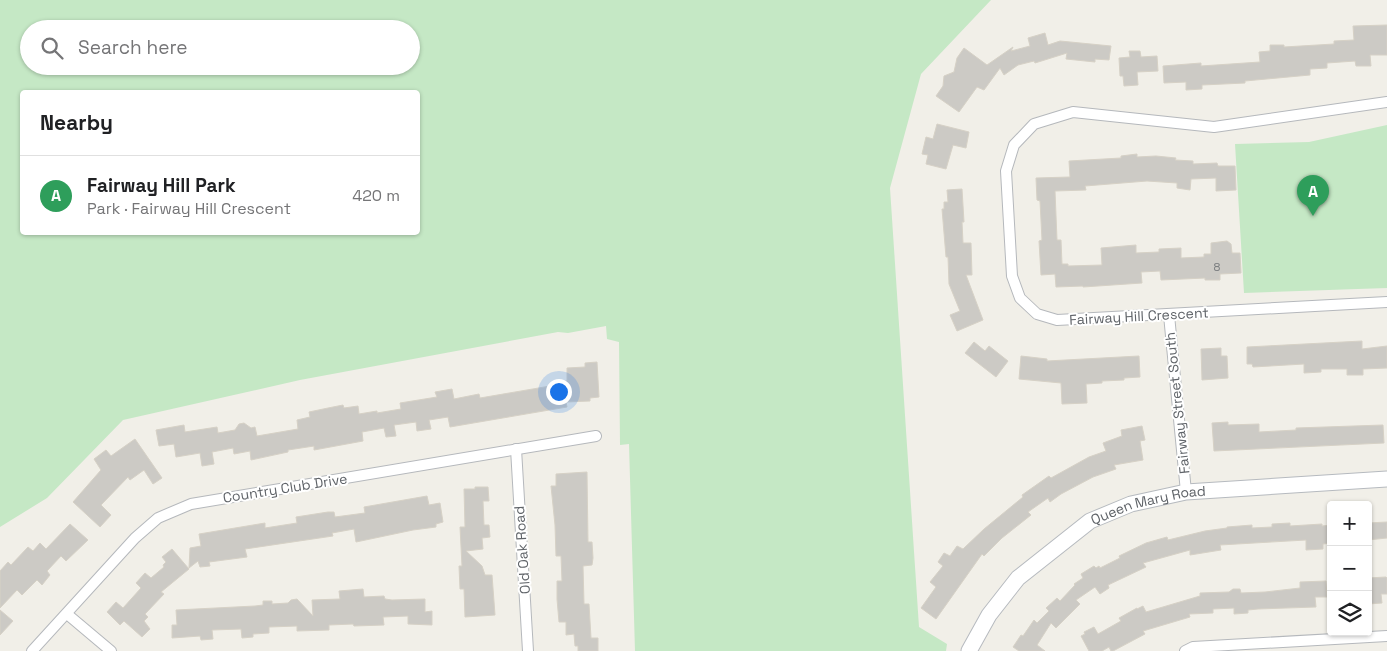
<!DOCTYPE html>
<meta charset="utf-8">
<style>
body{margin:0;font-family:"Space Grotesk",sans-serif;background:#f2f2f2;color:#202124}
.controls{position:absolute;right:15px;bottom:15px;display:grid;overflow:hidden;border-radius:5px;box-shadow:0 1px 4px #0004}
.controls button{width:45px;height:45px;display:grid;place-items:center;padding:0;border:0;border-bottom:1px solid #e0e0e0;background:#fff;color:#202124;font:25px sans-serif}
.you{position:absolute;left:558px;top:391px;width:18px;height:18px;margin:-12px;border:4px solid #fff;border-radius:50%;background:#1a73e8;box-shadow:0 0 0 8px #1a73e833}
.badge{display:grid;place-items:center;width:32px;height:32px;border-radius:50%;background:#1a73e8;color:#fff;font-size:16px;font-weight:700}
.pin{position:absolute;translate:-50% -41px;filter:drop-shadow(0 1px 2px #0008)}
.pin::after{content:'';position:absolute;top:26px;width:18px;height:15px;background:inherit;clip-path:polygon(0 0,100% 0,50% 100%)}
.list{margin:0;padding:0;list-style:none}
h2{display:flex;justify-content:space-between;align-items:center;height:65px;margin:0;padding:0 20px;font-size:21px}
h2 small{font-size:16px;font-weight:400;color:#757577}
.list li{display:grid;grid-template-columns:32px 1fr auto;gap:15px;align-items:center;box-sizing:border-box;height:80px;padding:0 20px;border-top:1px solid #e0e0e0}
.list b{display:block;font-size:19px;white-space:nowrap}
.list p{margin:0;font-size:16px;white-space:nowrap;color:#757577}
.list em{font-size:16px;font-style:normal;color:#757577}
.icon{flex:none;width:28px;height:28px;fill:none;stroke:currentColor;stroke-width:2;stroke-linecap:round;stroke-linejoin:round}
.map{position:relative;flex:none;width:1387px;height:651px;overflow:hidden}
.search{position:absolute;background:#fff;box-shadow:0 1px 4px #0004;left:20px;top:20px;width:400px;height:55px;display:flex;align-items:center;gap:12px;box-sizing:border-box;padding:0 18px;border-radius:28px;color:#757577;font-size:19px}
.panel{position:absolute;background:#fff;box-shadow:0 1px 4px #0004;left:20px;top:90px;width:400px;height:145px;border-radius:5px}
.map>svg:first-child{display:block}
.green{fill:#c5e8c5;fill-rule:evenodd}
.building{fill:#cccac5;stroke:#d6d1c6}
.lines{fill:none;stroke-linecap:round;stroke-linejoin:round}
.street-casing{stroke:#b5b8bc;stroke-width:12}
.secondary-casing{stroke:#b6babf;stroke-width:17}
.street{stroke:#fff;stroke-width:10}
.secondary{stroke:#fff;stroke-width:15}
.labels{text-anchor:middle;stroke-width:4;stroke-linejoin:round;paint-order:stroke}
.number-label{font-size:11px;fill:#7a7d7f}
.street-label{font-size:14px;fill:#5f6368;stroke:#fff}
</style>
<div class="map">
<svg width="1387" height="651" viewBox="0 0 1387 651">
<rect width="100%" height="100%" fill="#f1efe8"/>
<g class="green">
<path d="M 0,0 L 991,0 L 921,74 L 890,188 L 919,627 L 947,644 L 946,651 L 635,651 L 629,444 L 620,445 L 619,342 L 607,339 L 606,326 L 568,333 L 558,332 L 300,380 L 123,420 L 47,498 L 0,527 ZM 29,29 L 411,29 L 411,66 L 29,66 ZM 22,92 L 418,92 L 418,232 L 22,232 Z"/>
<polygon points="1387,125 1387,288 1244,293 1235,144 1309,142"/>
</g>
<g class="building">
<polygon points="1387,25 1387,55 1370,55 1371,66 1356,66 1355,61 1327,63 1327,68 1310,69 1310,75 1245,81 1245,83 1202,85 1202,89 1186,90 1186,82 1164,83 1163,66 1201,63 1201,66 1260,62 1259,52 1270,51 1270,45 1284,45 1284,47 1334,44 1334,41 1354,40 1353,26"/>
<polygon points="1045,33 1048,45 1060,41 1111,46 1109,60 1095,59 1095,62 1066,59 1067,53 1035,63 1034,61 1018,65 1004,75 1000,68 984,90 977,87 959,112 936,96 943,86 944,76 954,72 957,58 964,48 987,65 1013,47 1011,51 1030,46 1028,38"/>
<polygon points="1129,51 1140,51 1141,57 1157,56 1158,71 1137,72 1138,85 1124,86 1123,76 1120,76 1119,58 1130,57"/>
<polygon points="937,124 969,132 966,148 953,145 946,169 926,164 928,155 922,154 926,137 933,139"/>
<polygon points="1137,154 1137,157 1156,156 1176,158 1175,160 1193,161 1193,164 1217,163 1218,166 1235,166 1236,190 1216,191 1216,178 1191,179 1190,190 1177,188 1177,183 1147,181 1085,186 1086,190 1055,191 1057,240 1061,240 1062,264 1068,264 1068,266 1102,265 1101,248 1136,245 1136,253 1159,252 1159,249 1181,248 1181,258 1204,257 1204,254 1211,254 1211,243 1227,241 1231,244 1232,253 1240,253 1241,273 1220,274 1220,280 1205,280 1205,278 1161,280 1160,271 1141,272 1142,283 1083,287 1083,286 1056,287 1055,274 1041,275 1039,241 1042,240 1040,201 1037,200 1036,178 1070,177 1069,161 1121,158 1121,156"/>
<polygon points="962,189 964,222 962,222 963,243 971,243 972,275 966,275 983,320 957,331 950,315 960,311 949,284 948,257 946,257 942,209 944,209 944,202 948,202 947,190"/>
<polygon points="1362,341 1362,349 1387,346 1387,368 1363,369 1363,375 1347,375 1347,369 1321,369 1321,372 1304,373 1304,364 1253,367 1252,364 1247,364 1247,347"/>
<polygon points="974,342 985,351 989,346 1008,361 996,377 965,353"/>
<polygon points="1221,348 1221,356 1227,356 1228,378 1202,380 1201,349"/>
<polygon points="1021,356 1047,359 1047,361 1139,356 1140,377 1124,378 1124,380 1102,381 1102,383 1086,384 1087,403 1062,404 1061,383 1019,379"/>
<polygon points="597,362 599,397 590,398 590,401 566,402 567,407 450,427 448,417 429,420 431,429 417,431 416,422 394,425 396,436 386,437 384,428 362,432 363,441 314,450 314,446 288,450 288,452 251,460 250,451 234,454 233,448 212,452 214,464 202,466 200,453 176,457 174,444 159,446 156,430 184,425 185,432 217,427 218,433 235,430 239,424 244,423 251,428 255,427 257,436 298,429 297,420 310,417 309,412 328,408 343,405 344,408 358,406 359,414 377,411 377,413 401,409 400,403 437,397 435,392 452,389 454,399 479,394 480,398 556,385 555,383 567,381 567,368 585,367 585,363"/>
<polygon points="1228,422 1228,425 1259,424 1259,432 1296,430 1296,428 1383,425 1384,443 1214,451 1212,423"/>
<polygon points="1142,426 1145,440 1140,441 1143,460 1114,465 1116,469 1093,477 1061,494 1050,502 1048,498 1028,512 1031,515 1002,538 984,556 982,554 936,619 921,608 936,587 930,582 943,566 938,562 944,553 950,556 957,546 963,549 984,529 1023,497 1022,495 1049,476 1051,478 1089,457 1106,451 1103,443 1122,436 1121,430"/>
<polygon points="135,439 162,478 153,484 144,470 130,480 128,477 101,505 111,515 100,527 73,502 101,470 94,459 106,450 111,456"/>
<polygon points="587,472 588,542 592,542 593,558 592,565 583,566 584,604 589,604 591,638 598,638 598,651 578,651 578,646 575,646 574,634 566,635 566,622 559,622 557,599 557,581 562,581 561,556 556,556 555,525 551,486 556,486 556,474"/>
<polygon points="475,487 488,487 489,501 483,501 484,525 489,525 490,537 482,538 483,549 466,551 482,566 485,575 492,575 495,615 465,617 464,589 460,589 459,566 462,566 460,527 465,527 464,489 475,489"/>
<polygon points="427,496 429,505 440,503 443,522 436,524 436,527 413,530 356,542 354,529 332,533 333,536 245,549 247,557 209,562 210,566 200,567 198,561 189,568 190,548 201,546 199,534 265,523 265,528 297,523 296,517 328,512 334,512 335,517 365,513 364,507"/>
<polygon points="1387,522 1387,538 1368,540 1368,523"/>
<polygon points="1290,523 1290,526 1322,524 1322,526 1331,525 1331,543 1323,544 1323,549 1306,550 1306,540 1220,545 1221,550 1190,555 1190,550 1143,563 1146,567 1108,585 1109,588 1100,594 1095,587 1076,600 1080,604 1056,628 1051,623 1037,645 1045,651 1019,651 1013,647 1021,635 1023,636 1034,620 1037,623 1049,611 1046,608 1057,598 1060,601 1075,585 1074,584 1083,578 1081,574 1094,566 1096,568 1099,566 1100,568 1120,558 1119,556 1146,543 1167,537 1168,540 1205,531 1227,528 1227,527 1252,525 1252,528 1272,527 1272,524"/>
<polygon points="70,524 88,540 66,561 61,556 47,571 50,575 42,585 37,580 22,595 17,590 0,608 0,571 8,562 11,565 28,547 33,551 40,543 46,549"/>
<polygon points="172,549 189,569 161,592 164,594 145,614 148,617 144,621 150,629 142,637 124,621 120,625 107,612 116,602 123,608 141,588 136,583 145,573 151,578 164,567 163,565 166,562 162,557"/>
<polygon points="1386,577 1387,578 1387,594 1381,594 1382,603 1368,604 1368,578"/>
<polygon points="1326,581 1327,597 1315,597 1316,607 1258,609 1248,610 1248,613 1234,614 1234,608 1213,609 1213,613 1189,614 1190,617 1143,631 1145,634 1113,651 1111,651 1109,647 1102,651 1089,651 1081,636 1085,634 1084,632 1094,627 1098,634 1121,621 1119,618 1137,608 1137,609 1143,606 1146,612 1200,596 1200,593 1229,592 1233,589 1240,589 1241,593 1265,592 1300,588 1300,582"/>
<polygon points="363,589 364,597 384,596 385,599 392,600 425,599 425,612 432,611 432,625 408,624 408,616 383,617 384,625 354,626 353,624 329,625 329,630 297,631 297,626 269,627 269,633 253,634 253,637 242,638 241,629 212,630 213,639 201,640 200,636 172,638 172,625 177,625 176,610 255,606 263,605 263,601 272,601 272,604 288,603 291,600 297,599 313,616 312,600 340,599 339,591"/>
<polygon points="0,610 13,621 0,635"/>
</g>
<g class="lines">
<g class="street-casing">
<g id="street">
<polyline points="1387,102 1214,127 1073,112 1034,124 1014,145 1006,171 1012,276 1020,298 1037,314 1057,320 1387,302"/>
<polyline points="1169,315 1186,492"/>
<polyline points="516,449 528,651"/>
<polyline points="67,614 111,651"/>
<polyline points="32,651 135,538 158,518 191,504 596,436"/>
<polyline points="1185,651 1193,647 1387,636"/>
</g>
</g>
<g class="secondary-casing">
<g id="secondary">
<path id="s1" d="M 969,651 L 989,615 L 1018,578 L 1090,521 L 1131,504 L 1186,492 L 1387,479"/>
</g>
</g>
<use href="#street" class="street"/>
<use href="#secondary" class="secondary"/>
</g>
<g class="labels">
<g class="number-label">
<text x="1217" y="271">8</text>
</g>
<g class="street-label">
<text transform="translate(1139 316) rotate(-3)" y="5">Fairway Hill Crescent</text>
<text transform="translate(1177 403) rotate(-96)" y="5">Fairway Street South</text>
<text transform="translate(285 488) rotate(-9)" y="5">Country Club Drive</text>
<text dy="5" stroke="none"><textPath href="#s1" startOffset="241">Queen Mary Road</textPath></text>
<text transform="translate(522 550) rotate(-94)" y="5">Old Oak Road</text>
</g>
</g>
</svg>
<div class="controls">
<button>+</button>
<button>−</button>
<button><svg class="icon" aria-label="layers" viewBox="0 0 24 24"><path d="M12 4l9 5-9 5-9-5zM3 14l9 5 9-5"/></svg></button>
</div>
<div class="you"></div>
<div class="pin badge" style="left:1313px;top:216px;background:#2e9e5b">A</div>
<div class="search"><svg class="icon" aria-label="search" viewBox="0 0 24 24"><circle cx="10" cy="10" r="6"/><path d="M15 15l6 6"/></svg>Search here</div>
<section class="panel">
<h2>Nearby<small></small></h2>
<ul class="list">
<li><span class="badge" style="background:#2e9e5b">A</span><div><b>Fairway Hill Park</b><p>Park · Fairway Hill Crescent</p></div><em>420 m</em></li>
</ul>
</section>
</div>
